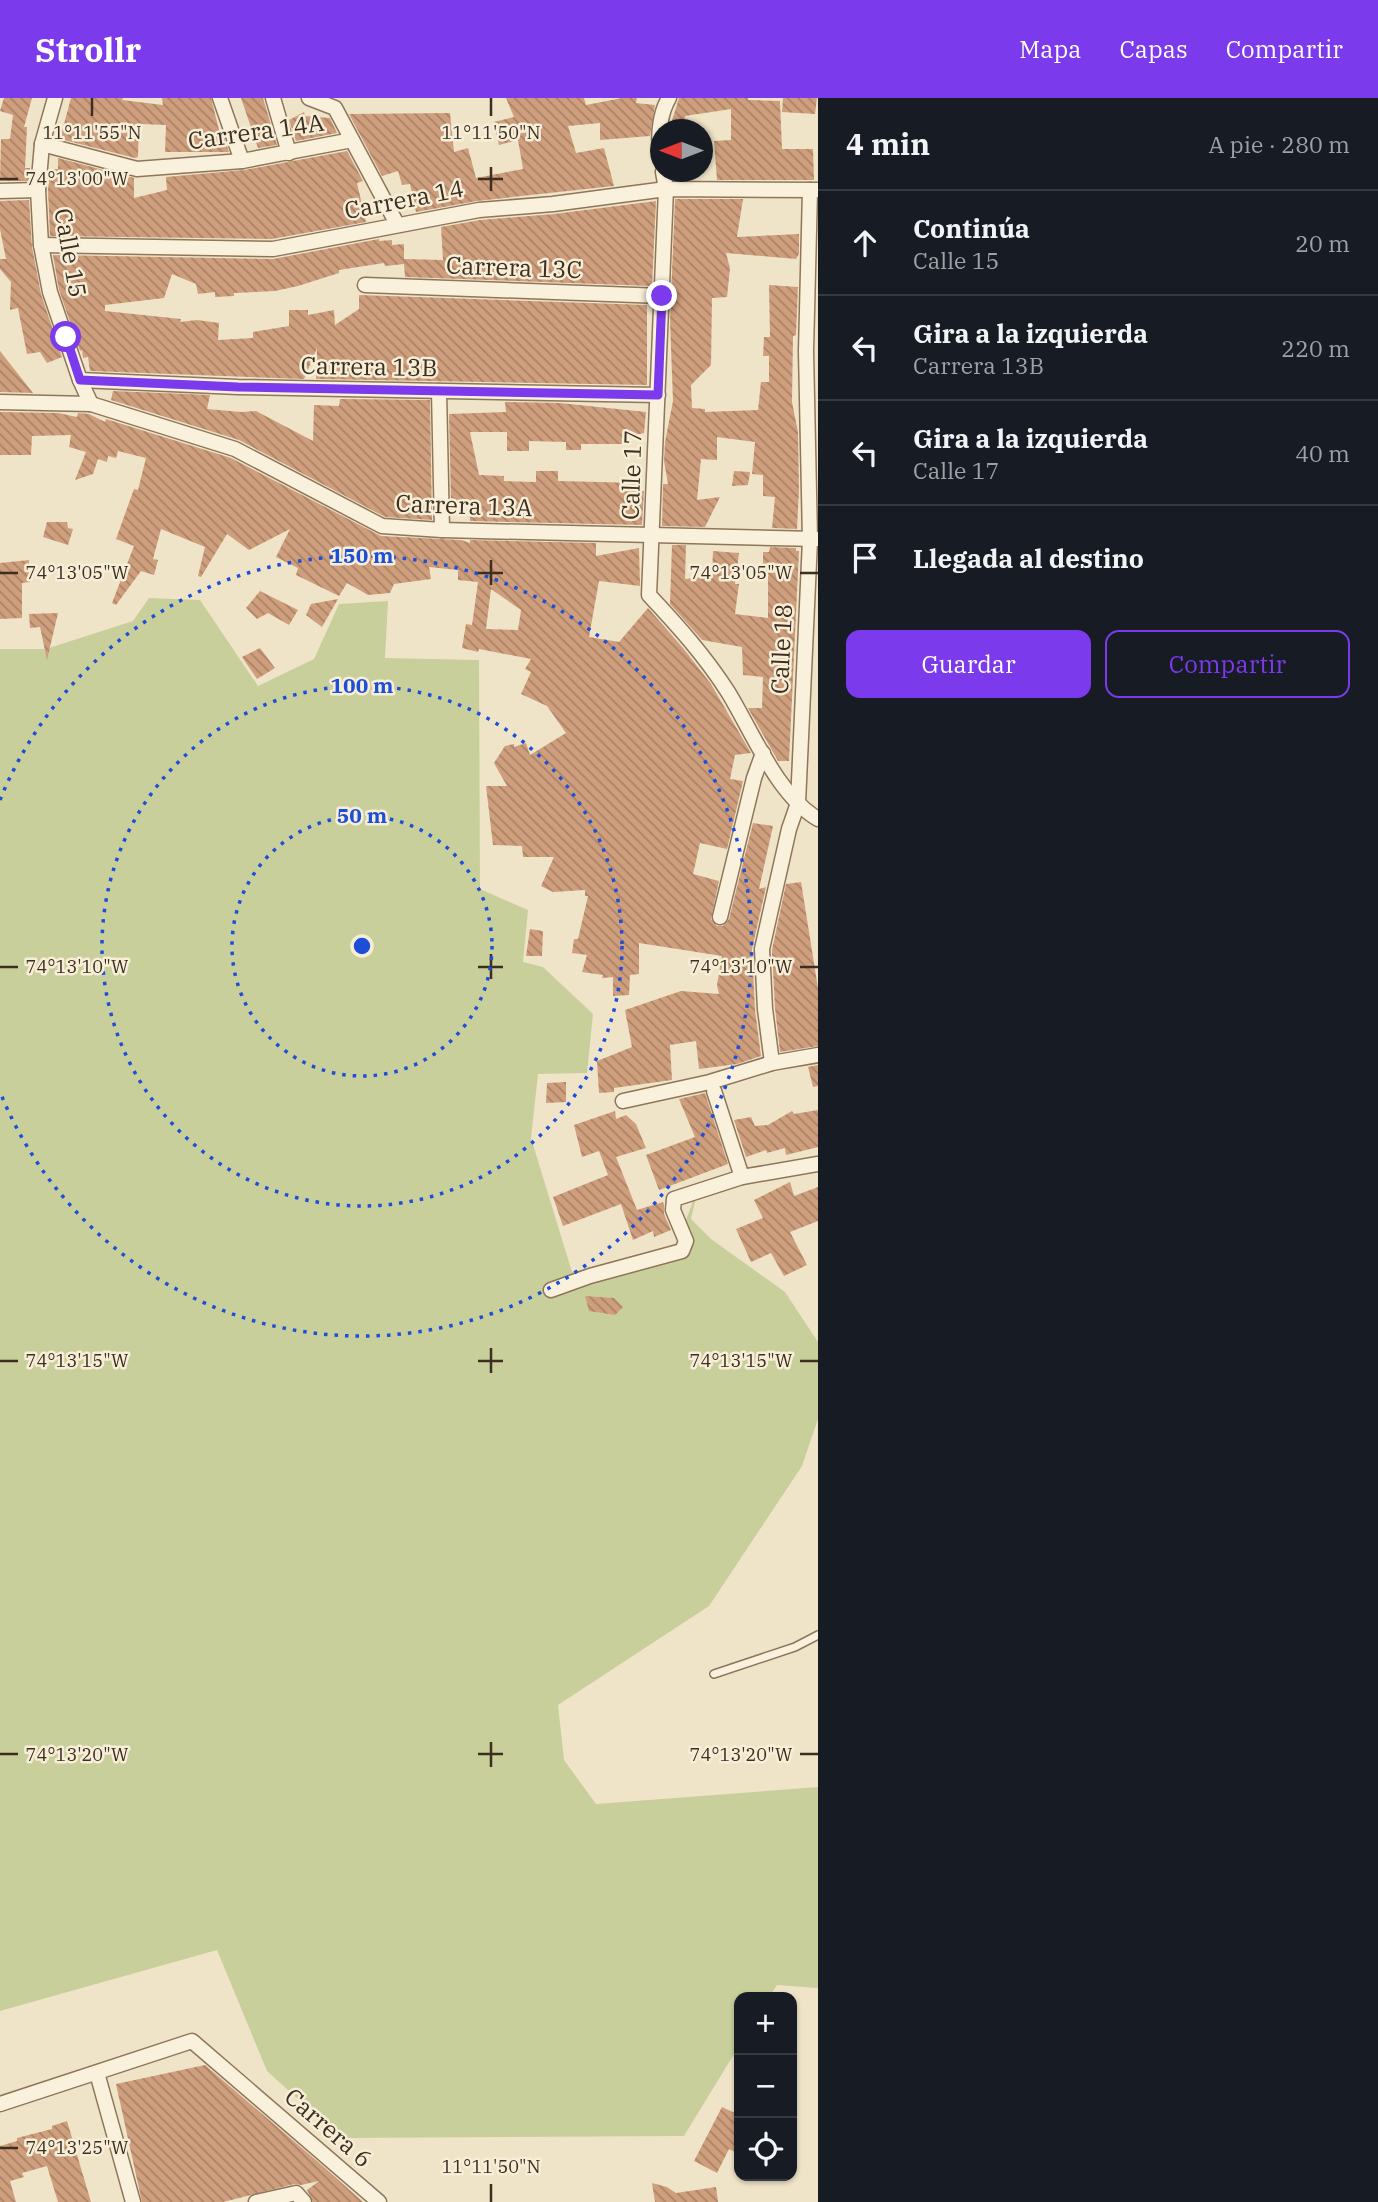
<!DOCTYPE html>
<html lang="es">
<meta charset="utf-8">
<style>
body{margin:0;font-family:"IBM Plex Serif",serif;background:#242831;color:#f1f3f6}
.controls{position:absolute;right:21px;bottom:21px;display:grid;overflow:hidden;border-radius:14px;box-shadow:0 2px 5px #0004}
.controls button{width:63px;height:63px;display:grid;place-items:center;padding:0;border:0;border-bottom:2px solid #363941;background:#171b24;color:#f1f3f6;font:35px sans-serif}
.compass{position:absolute;left:650px;top:21px;width:63px;height:63px;border-radius:50%;background:#171b24;box-shadow:0 2px 5px #0004;rotate:270deg}
.stop{position:absolute;width:21px;height:21px;margin:-16px;border:5px solid #7c3aed;border-radius:50%;background:#fff}
.stop.end{background:#7c3aed;border-color:#fff;box-shadow:0 2px 7px #0008}
.list{margin:0;padding:0;list-style:none}
h2{display:flex;justify-content:space-between;align-items:center;height:91px;margin:0;padding:0 28px;font-size:30px}
h2 small{font-size:23px;font-weight:400;color:#9ea1a6}
.list li{display:grid;grid-template-columns:46px 1fr auto;gap:21px;align-items:center;box-sizing:border-box;height:105px;padding:0 28px;border-top:2px solid #363941}
.list b{display:block;font-size:26px;white-space:nowrap}
.list p{margin:0;font-size:23px;white-space:nowrap;color:#9ea1a6}
.list em{font-size:23px;font-style:normal;color:#9ea1a6}
.actions{display:flex;gap:14px;padding:21px 28px}
.actions a{flex:1;padding:16px 0;border:2px solid #7c3aed;border-radius:14px;text-align:center;font-size:24px;color:#7c3aed}
.actions .main{background:#7c3aed;color:#fff}
.icon{flex:none;width:38px;height:38px;fill:none;stroke:currentColor;stroke-width:2;stroke-linecap:round;stroke-linejoin:round}
.map{position:relative;flex:none;width:818px;height:2104px;overflow:hidden}
header{display:flex;align-items:center;gap:42px;box-sizing:border-box;height:98px;padding:0 35px;background:#7c3aed;color:#fff}
header strong{font-size:33px}
nav{display:flex;gap:38px;margin-inline-start:auto;font-size:24px}
main{display:flex}
aside{flex:1;background:#171b24}
.map>svg:first-child{display:block}
.green{fill:#c9cf9b}
.building{fill:url(#building-back-hatch);fill-rule:evenodd}
.lines{fill:none;stroke-linecap:round;stroke-linejoin:round}
.lane-casing{stroke:#8d765c;stroke-width:10}
.street-casing{stroke:#8d765c;stroke-width:17}
.lane{stroke:#faf1dc;stroke-width:7}
.street{stroke:#faf1dc;stroke-width:14}
.route{stroke:#7c3aed;stroke-width:9}
.ticks{fill:none;stroke:#3d2e20;stroke-width:2.5}
.ring{fill:none;stroke:#1d4ed8;stroke-width:3.5;stroke-dasharray:3.5 7}
.labels{text-anchor:middle;stroke-width:5;stroke-linejoin:round;paint-order:stroke}
.street-label{font-size:24px;fill:#3d2e20;stroke:#f7eed8}
.ticks-label{font-size:18px;text-anchor:middle;fill:#3d2e20;stroke:#f7eed8;stroke-width:5;stroke-linejoin:round;paint-order:stroke}
.centre{fill:#1d4ed8;stroke:#f7eed8;stroke-width:3.5}
.ring-label{font-size:21px;text-anchor:middle;font-weight:bold;fill:#1d4ed8;stroke:#f7eed8;stroke-width:5;stroke-linejoin:round;paint-order:stroke}
</style>
<header>
<strong>Strollr</strong>
<nav><a>Mapa</a><a>Capas</a><a>Compartir</a></nav>
</header>
<main>
<div class="map">
<svg width="818" height="2104" viewBox="0 0 818 2104">
<defs>
<pattern id="building-back-hatch" width="6" height="6" patternUnits="userSpaceOnUse" patternTransform="scale(1.75)"><rect width="6" height="6" fill="#cf9f7d"/><path d="M-1 5l2 2M0 0l6 6M5-1l2 2" fill="none" stroke="#a98266"/></pattern>
</defs>
<rect width="100%" height="100%" fill="#f0e4c8"/>
<polygon class="green" points="149,500 200,502 258,588 314,561 339,506 388,503 385,560 479,562 480,791 528,812 523,864 543,869 593,916 587,975 538,976 531,1040 572,1174 677,1146 699,1087 691,1121 711,1141 785,1194 818,1244 818,1321 802,1368 709,1508 558,1607 564,1662 596,1706 818,1689 818,1890 777,1887 769,1899 739,1899 739,1948 684,2038 341,2040 267,1973 217,1852 0,1913 0,551 46,551 133,523"/>
<g class="building">
<polygon points="4,0 32,0 24,29 27,29 25,70 30,70 29,83 0,83 1,41 10,41 13,17 0,13"/>
<polygon points="71,0 123,0 122,2 163,7 162,0 211,0 220,36 223,36 229,54 165,54 166,27 139,26 138,59 135,60 60,41"/>
<polygon points="241,0 263,0 277,47 258,50"/>
<polygon points="506,0 584,0 586,7 622,0 637,0 636,5 655,7 650,38 600,42 600,25 568,28 576,55 604,50 614,88 477,103 416,114 410,86 402,87 398,73 382,78 349,16 450,15 454,54 468,50 476,80 523,71 518,42 499,47 494,24 514,19"/>
<polygon points="679,0 748,0 748,2 780,3 782,51 813,51 814,82 717,82 714,43 731,42 731,11 685,18 686,30 669,32"/>
<polygon points="783,0 817,0 815,16 782,14"/>
<polygon points="304,14 305,18 330,20 337,35 296,43 289,22"/>
<polygon points="347,53 363,83 357,85 366,124 272,141 50,138 48,92 50,71 58,71 58,60 134,80 134,100 167,92 166,79 244,72"/>
<polygon points="673,74 686,74 686,82 674,81"/>
<polygon points="675,101 743,101 737,139 799,136 799,156 796,161 726,155 730,170 727,199 712,200 711,267 691,287 692,310 705,311 705,314 758,312 761,284 769,284 769,258 763,258 764,239 770,239 769,187 798,189 796,237 793,238 792,304 798,334 799,392 797,431 772,430 775,399 763,398 763,377 752,376 755,344 717,339 717,362 701,361 697,402 720,399 705,429 662,428 663,386 668,386 664,363 665,344 673,303 670,223"/>
<polygon points="29,102 32,149 41,196 62,259 47,265 40,254 27,256 18,210 10,212 11,184 0,171 0,161 6,161 0,131 0,103"/>
<polygon points="656,103 652,188 405,179 404,166 385,168 384,165 339,172 339,175 298,188 275,193 234,195 234,198 215,199 215,194 198,196 196,186 172,176 164,200 105,207 105,213 181,221 180,224 197,222 219,225 218,242 253,240 253,234 289,228 289,212 308,212 308,217 334,212 335,227 359,211 359,197 647,207 647,287 316,281 317,250 304,281 90,273 88,259 83,260 82,252 80,253 59,192 53,157 273,161 379,141 379,143 392,142 392,147 404,146 404,161 443,162 441,129 480,122 554,116"/>
<polygon points="0,253 33,295 0,294"/>
<polygon points="113,293 210,297 207,311 241,314 256,313 313,343 314,307 339,308 340,301 430,302 432,422 385,419 239,342 111,302"/>
<polygon points="505,304 560,305 646,314 644,335 625,339 625,346 581,346 581,352 566,352 566,344 529,343 529,353 507,353 507,334 470,334 479,377 504,378 504,383 536,384 536,373 558,373 558,383 639,385 639,393 644,393 642,427 470,423 469,403 451,403 449,316 506,314"/>
<path d="M 0,314 L 58,315 L 77,319 L 78,315 L 89,316 L 105,324 L 106,321 L 231,360 L 381,438 L 461,442 L 470,445 L 470,442 L 596,445 L 596,458 L 639,450 L 640,488 L 599,483 L 589,539 L 619,544 L 648,510 L 683,550 L 711,586 L 751,655 L 735,657 L 730,681 L 743,683 L 727,751 L 700,745 L 693,776 L 719,783 L 711,821 L 717,828 L 723,828 L 729,821 L 753,725 L 773,728 L 759,791 L 766,789 L 752,851 L 755,912 L 761,958 L 737,966 L 699,971 L 696,943 L 670,947 L 672,982 L 614,990 L 614,994 L 599,995 L 597,963 L 632,949 L 625,912 L 681,893 L 719,896 L 717,887 L 722,858 L 639,845 L 639,876 L 630,877 L 629,897 L 613,898 L 613,879 L 602,880 L 603,877 L 582,874 L 587,857 L 572,855 L 574,841 L 578,841 L 588,798 L 585,798 L 585,792 L 553,794 L 541,788 L 554,759 L 523,759 L 522,748 L 493,747 L 486,688 L 507,688 L 494,665 L 505,648 L 514,646 L 514,649 L 526,645 L 530,657 L 566,635 L 547,608 L 521,596 L 531,574 L 525,571 L 531,561 L 479,551 L 478,554 L 462,550 L 466,526 L 472,527 L 478,484 L 458,482 L 458,472 L 429,469 L 431,481 L 394,486 L 390,495 L 368,497 L 347,485 L 339,498 L 296,477 L 298,470 L 276,459 L 290,431 L 249,452 L 227,436 L 201,479 L 198,478 L 205,449 L 161,431 L 153,461 L 158,462 L 154,477 L 141,473 L 116,507 L 112,505 L 134,448 L 116,441 L 134,391 L 138,392 L 146,360 L 118,353 L 116,360 L 108,358 L 107,364 L 98,361 L 93,376 L 75,382 L 86,354 L 69,349 L 71,337 L 32,338 L 31,357 L 0,357 ZM 491,491 L 521,512 L 518,532 L 486,531 Z"/>
<polygon points="734,373 750,374 748,387 732,388"/>
<polygon points="47,424 67,424 68,430 73,431 68,447 43,439"/>
<polygon points="672,447 686,447 685,481 712,478 713,453 739,455 735,486 739,486 735,516 768,520 768,478 763,478 763,454 769,454 770,449 796,450 796,453 799,453 789,663 778,663 748,610 762,610 763,579 743,577 742,549 702,542 670,506"/>
<polygon points="29,462 30,484 22,485 22,520 0,521 0,465"/>
<polygon points="260,493 298,512 289,527 268,515 257,521 246,510"/>
<polygon points="338,501 322,529 306,517 311,506"/>
<polygon points="58,515 47,562 40,529 30,530 29,516"/>
<polygon points="260,550 275,570 257,581 242,559"/>
<polygon points="801,784 818,890 818,948 780,954 775,910 772,852 786,786"/>
<polygon points="530,831 543,833 542,858 526,858"/>
<polygon points="818,967 818,988 813,989 808,969"/>
<polygon points="566,984 566,1004 546,1005 547,985"/>
<polygon points="705,995 728,1066 659,1092 646,1057 695,1039 679,1001"/>
<polygon points="818,1012 818,1049 786,1057 785,1050 767,1055 766,1052 746,1059 734,1022 751,1019 755,1028 768,1027 792,1013 794,1016"/>
<polygon points="615,1013 616,1021 626,1017 636,1026 646,1050 616,1059 637,1112 663,1104 664,1107 664,1116 671,1132 654,1139 653,1133 633,1142 621,1106 563,1128 553,1099 608,1077 599,1053 582,1059 574,1027"/>
<polygon points="790,1084 794,1098 818,1089 818,1123 790,1134 807,1167 784,1178 771,1155 751,1164 736,1131 763,1120 754,1102"/>
<polygon points="585,1198 614,1200 623,1209 615,1217 589,1213"/>
<polygon points="205,1967 324,2069 363,2104 313,2104 307,2092 319,2083 301,2087 294,2086 223,2104 142,2104 116,1986"/>
<polygon points="722,2009 739,2017 739,2056 729,2051 717,2075 694,2063"/>
<polygon points="67,2023 91,2104 58,2104 47,2068 22,2075 24,2079 10,2083 16,2104 0,2104 0,2048 17,2043 17,2040 52,2031 52,2028"/>
<polygon points="652,2085 667,2089 676,2095 716,2089 718,2104 655,2104"/>
</g>
<g class="lines">
<g class="lane-casing">
<polyline id="lane" points="714,1576 795,1549 818,1537"/>
</g>
<g class="street-casing">
<g id="street">
<polyline points="55,0 42,46 38,92 41,147 50,194 80,282 91,306"/>
<polyline points="220,0 242,63"/>
<polyline points="273,0 289,55"/>
<polyline points="309,0 335,10 397,126"/>
<polyline points="42,46 137,71 242,63 352,42"/>
<path d="M 660,53 C 658,36 660,15 669,0"/>
<path d="M 663,74 L 666,91 L 649,497 C 678,528 705,558 728,594 C 752,633 777,697 818,721"/>
<polyline points="0,93 38,92"/>
<polyline points="41,147 273,151 479,112 553,106 666,91 818,92"/>
<polyline points="365,187 662,198"/>
<polyline points="80,282 238,289 658,297"/>
<polyline points="439,293 442,432"/>
<polyline points="0,304 91,306 235,351 382,428 442,432 817,441"/>
<polyline points="720,819 754,680 763,655"/>
<polyline points="772,965 765,911 762,851 789,731 798,705 810,442 806,253 810,92"/>
<polyline points="714,993 742,1079"/>
<polyline points="623,1003 710,984 772,965 818,957"/>
<polyline points="551,1192 590,1178 682,1153 686,1143 673,1112 674,1101 742,1079 818,1066"/>
<polyline points="97,1975 133,2104"/>
<polyline points="0,2006 192,1943 379,2104"/>
<polyline points="256,2104 296,2095 304,2104"/>
</g>
</g>
<use href="#lane" class="lane"/>
<use href="#street" class="street"/>
</g>
<g class="lines">
<polyline class="route" points="66,239 80,282 238,289 658,297 662,198"/>
</g>
<path class="ticks" d="M 92,0 L 92,18M 491,0 L 491,18M 491,69 L 491,93M 0,81 L 18,81M 478,81 L 503,81M 491,462 L 491,487M 0,475 L 18,475M 478,475 L 503,475M 800,475 L 818,475M 491,856 L 491,881M 0,869 L 18,869M 478,869 L 503,869M 800,869 L 818,869M 491,1250 L 491,1275M 0,1263 L 18,1263M 478,1263 L 503,1263M 800,1263 L 818,1263M 491,1644 L 491,1669M 0,1656 L 18,1656M 478,1656 L 503,1656M 800,1656 L 818,1656M 0,2050 L 18,2050M 491,2086 L 491,2104"/>
<g class="ring">
<circle cx="362" cy="848" r="130"/>
<circle cx="362" cy="848" r="260"/>
<path d="M0 702A390 390 0 1 1 0 994"/>
</g>
<g class="labels">
<g class="street-label">
<text transform="translate(256 34) rotate(-8)" y="8">Carrera 14A</text>
<text transform="translate(404 102) rotate(-11)" y="8">Carrera 14</text>
<text transform="translate(70 155) rotate(80)" y="8">Calle 15</text>
<text transform="translate(514 170) rotate(2)" y="8">Carrera 13C</text>
<text transform="translate(369 269) rotate(1)" y="8">Carrera 13B</text>
<text transform="translate(632 377) rotate(-88)" y="8">Calle 17</text>
<text transform="translate(464 408) rotate(2)" y="8">Carrera 13A</text>
<text transform="translate(782 551) rotate(-87)" y="8">Calle 18</text>
<text transform="translate(328 2030) rotate(41)" y="8">Carrera 6</text>
</g>
</g>
<g class="ticks-label">
<text x="92" y="41">11°11'55"N</text>
<text x="491" y="41">11°11'50"N</text>
<text x="77" y="87">74°13'00"W</text>
<text x="741" y="481">74°13'05"W</text>
<text x="77" y="481">74°13'05"W</text>
<text x="741" y="875">74°13'10"W</text>
<text x="77" y="875">74°13'10"W</text>
<text x="741" y="1269">74°13'15"W</text>
<text x="77" y="1269">74°13'15"W</text>
<text x="77" y="1663">74°13'20"W</text>
<text x="741" y="1663">74°13'20"W</text>
<text x="77" y="2056">74°13'25"W</text>
<text x="491" y="2075">11°11'50"N</text>
</g>
<circle cx="362" cy="848" r="10" class="centre"/>
<g class="ring-label">
<text x="362" y="465">150 m</text>
<text x="362" y="595">100 m</text>
<text x="362" y="725">50 m</text>
</g>
</svg>
<div class="controls">
<button>+</button>
<button>−</button>
<button><svg class="icon" aria-label="locate" viewBox="0 0 24 24"><circle cx="12" cy="12" r="6"/><path d="M12 2v4M12 18v4M2 12h4M18 12h4"/></svg></button>
</div>
<svg class="compass" viewBox="-18 -18 36 36"><path d="M0-13l5 13h-10z" fill="#e53935"/><path d="M0 13l5-13h-10z" fill="#9ea1a6"/></svg>
<div class="stop" style="left:66px;top:239px"></div>
<div class="stop end" style="left:662px;top:198px"></div>
</div>
<aside>
<h2>4 min<small>A pie · 280 m</small></h2>
<ul class="list">
<li><svg class="icon" aria-label="ahead" viewBox="0 0 24 24"><path d="M12 20V5M6 11l6-6 6 6"/></svg><div><b>Continúa</b><p>Calle 15</p></div><em>20 m</em></li>
<li><svg class="icon" aria-label="left" viewBox="0 0 24 24"><path d="M17 20v-9H6M10 6l-5 5 5 5"/></svg><div><b>Gira a la izquierda</b><p>Carrera 13B</p></div><em>220 m</em></li>
<li><svg class="icon" aria-label="left" viewBox="0 0 24 24"><path d="M17 20v-9H6M10 6l-5 5 5 5"/></svg><div><b>Gira a la izquierda</b><p>Calle 17</p></div><em>40 m</em></li>
<li><svg class="icon" aria-label="arrive" viewBox="0 0 24 24"><path d="M6 21V4h12l-3 4 3 4H6"/></svg><div><b>Llegada al destino</b></div></li>
</ul>
<div class="actions"><a class="main">Guardar</a><a>Compartir</a></div>
</aside>
</main>
